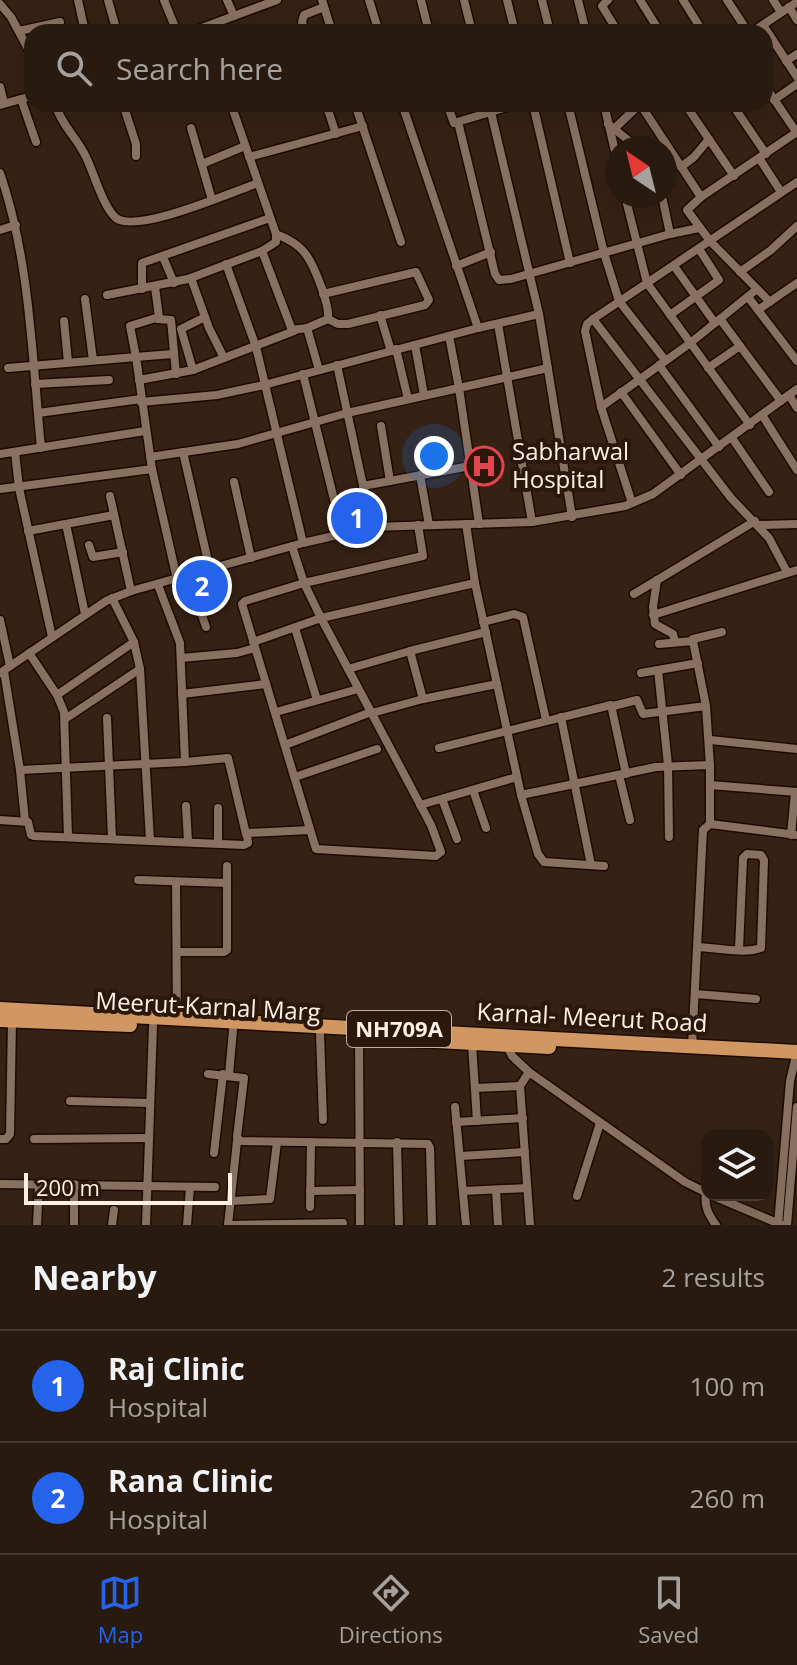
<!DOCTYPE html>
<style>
body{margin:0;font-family:"Open Sans",sans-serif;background:#302318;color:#f1f3f6}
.controls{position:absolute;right:24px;bottom:24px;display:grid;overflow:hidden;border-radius:16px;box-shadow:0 8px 32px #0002}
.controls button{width:72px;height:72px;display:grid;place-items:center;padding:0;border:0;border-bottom:2px solid #44382f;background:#281a0f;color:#f1f3f6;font:40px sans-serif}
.compass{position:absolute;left:605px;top:136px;width:72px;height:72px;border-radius:50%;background:#281a0f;box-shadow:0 8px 32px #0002;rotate:325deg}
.scale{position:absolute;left:24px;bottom:20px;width:208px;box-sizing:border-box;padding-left:8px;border:4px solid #fef0e7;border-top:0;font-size:22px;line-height:28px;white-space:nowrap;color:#fef0e7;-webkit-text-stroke:6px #2c180a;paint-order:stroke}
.you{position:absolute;left:434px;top:456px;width:28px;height:28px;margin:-20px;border:6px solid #fff;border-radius:50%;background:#1a73e8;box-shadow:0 0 0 12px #1a73e833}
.badge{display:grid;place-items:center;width:52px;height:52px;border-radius:50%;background:#2563eb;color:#fff;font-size:26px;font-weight:700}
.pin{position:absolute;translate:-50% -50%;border:4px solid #fff;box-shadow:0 2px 8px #0006}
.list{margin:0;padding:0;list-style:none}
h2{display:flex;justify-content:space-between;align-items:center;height:104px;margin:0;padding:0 32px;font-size:34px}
h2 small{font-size:26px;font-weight:400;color:#a5a19e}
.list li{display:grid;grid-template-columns:52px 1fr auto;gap:24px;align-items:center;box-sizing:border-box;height:112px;padding:0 32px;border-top:2px solid #44382f}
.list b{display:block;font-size:30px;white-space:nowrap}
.list p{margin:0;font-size:26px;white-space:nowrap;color:#a5a19e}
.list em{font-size:26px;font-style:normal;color:#a5a19e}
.icon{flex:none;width:44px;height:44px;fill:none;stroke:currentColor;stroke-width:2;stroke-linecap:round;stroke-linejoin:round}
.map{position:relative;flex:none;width:797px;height:1225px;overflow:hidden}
.search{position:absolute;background:#281a0f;box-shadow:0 8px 32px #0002;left:24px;right:24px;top:24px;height:88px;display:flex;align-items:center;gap:20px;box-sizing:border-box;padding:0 28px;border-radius:24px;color:#a5a19e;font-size:30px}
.sheet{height:328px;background:#281a0f}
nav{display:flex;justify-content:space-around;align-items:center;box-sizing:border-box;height:112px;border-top:2px solid #44382f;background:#281a0f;font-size:22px;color:#a5a19e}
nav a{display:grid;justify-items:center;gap:4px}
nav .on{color:#2563eb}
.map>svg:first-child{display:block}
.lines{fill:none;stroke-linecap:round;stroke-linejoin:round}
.street-casing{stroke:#1d0b01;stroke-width:11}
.highway-casing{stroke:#1d0b01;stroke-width:17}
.street{stroke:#897161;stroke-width:8}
.highway{stroke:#d09763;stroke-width:14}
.labels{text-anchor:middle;stroke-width:8;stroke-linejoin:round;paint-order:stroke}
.shield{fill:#2c180a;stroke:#bfafa5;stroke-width:2}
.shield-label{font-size:22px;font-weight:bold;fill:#fef0e7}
.poi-label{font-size:24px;fill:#fef0e7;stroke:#2c180a;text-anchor:start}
.street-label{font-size:24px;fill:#fef0e7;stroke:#2c180a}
</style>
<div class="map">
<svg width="797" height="1225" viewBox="0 0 797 1225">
<rect width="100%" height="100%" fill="#362214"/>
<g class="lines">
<g class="street-casing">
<g id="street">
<polyline points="78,0 85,32"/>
<polyline points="108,0 117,32"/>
<polyline points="164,0 177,32"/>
<polyline points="227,0 234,16"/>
<polyline points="322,0 332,32"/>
<polyline points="369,0 379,32"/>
<polyline points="421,0 429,32"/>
<polyline points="464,0 472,32"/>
<polyline points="507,0 515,32"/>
<polyline points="542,0 550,32"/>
<polyline points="578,0 586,32"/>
<polyline points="608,0 602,6 618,32"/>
<polyline points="640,0 660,32"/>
<polyline points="683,0 703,32"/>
<polyline points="727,0 748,32"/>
<polyline points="773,0 781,12"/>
<polyline points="0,4 11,17 32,56"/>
<polyline points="789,7 797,20"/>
<polyline points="763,25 797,77"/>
<polyline points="19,31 60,22"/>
<polyline points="191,32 277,0"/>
<polyline points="305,32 302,22 304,15 324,7"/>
<polyline points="752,32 797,2"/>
<polyline points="786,61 797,54"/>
<polyline points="765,86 797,133"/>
<polyline points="0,87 4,103"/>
<polyline points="21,99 36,142"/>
<polyline points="774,100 797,84"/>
<path d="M 55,104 C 63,128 77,137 86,157 C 94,173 103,207 116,218 C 137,234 232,192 258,183"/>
<polyline points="123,104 136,144 136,156"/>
<polyline points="326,104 336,134"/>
<polyline points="355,104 401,242"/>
<polyline points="447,104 454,123 517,104"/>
<polyline points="533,104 570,263"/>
<polyline points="568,104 604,253 619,301 665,360"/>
<polyline points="604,104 617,160"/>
<polyline points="640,104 701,197"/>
<polyline points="685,104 734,176"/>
<polyline points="732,104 766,154"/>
<polyline points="0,105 32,96"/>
<polyline points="458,122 495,274 499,280 511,279 670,234 662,196"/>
<polyline points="608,124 638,148"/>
<polyline points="191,128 212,200"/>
<polyline points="615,128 640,104"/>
<polyline points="249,157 363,126"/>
<polyline points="759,158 781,192"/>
<polyline points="202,164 245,146"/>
<polyline points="681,167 694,157 709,139"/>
<path d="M 0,173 C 30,260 32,356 41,448"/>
<polyline points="625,196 647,283 593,319 587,324 585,331 601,407 632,503"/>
<polyline points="0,230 16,225"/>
<polyline points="670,234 699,228"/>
<path d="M 262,251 L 292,330 L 307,328 L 328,319 C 330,305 314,264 304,252 C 297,243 286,238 276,234"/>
<polyline points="163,257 174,283"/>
<polyline points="226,264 256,347 303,543"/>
<polyline points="456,266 491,252"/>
<polyline points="674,266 715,323"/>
<polyline points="740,272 771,250 797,226"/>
<polyline points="191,278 209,328 224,358 294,331"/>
<polyline points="142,289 142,263 270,218"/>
<polyline points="323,294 416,272 429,300 425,305 348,324 338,324 328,319"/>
<polyline points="107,295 188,279 262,251 276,242 276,234 231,104"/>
<polyline points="748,297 797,361"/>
<polyline points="85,299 93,360"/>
<polyline points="770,302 710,241 687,210 701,197 797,132"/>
<polyline points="758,310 797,283"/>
<polyline points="539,314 572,517"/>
<polyline points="380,315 391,351"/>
<polyline points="670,315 719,280 699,249"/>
<polyline points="158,319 171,320 176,374"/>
<polyline points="593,319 731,498 769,538 787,572"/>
<polyline points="720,319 781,401"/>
<polyline points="64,321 68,362"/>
<polyline points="498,324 532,522"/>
<polyline points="307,328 319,370"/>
<polyline points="478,328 539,314 489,104"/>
<polyline points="415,345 424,395"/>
<polyline points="396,349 408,399"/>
<polyline points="172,354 136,357 152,469 177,579"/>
<polyline points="337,365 372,527"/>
<polyline points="659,365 719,447"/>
<polyline points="8,368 136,357 130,326 159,317 155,287"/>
<polyline points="708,368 740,346"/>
<polyline points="193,370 181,329 205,317"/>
<polyline points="303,374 342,532"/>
<polyline points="139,380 193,370 224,358"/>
<polyline points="35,384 109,380"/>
<polyline points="621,392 681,475"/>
<polyline points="789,395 797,408"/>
<polyline points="141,402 217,395 264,385 478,328 402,104"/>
<polyline points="601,407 689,344 757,289"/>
<polyline points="38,413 141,399"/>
<polyline points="762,415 797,470"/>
<polyline points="750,425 647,283 797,182"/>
<polyline points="381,426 390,481"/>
<polyline points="732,438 769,492"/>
<polyline points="15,452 19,488 52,637"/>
<polyline points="183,452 210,570"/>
<polyline points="0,454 145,431"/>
<polyline points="150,457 238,444 347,413 459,388 449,336"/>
<polyline points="420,475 429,525"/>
<polyline points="234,482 251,558"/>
<polyline points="363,486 470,466"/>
<polyline points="0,489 152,469"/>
<polyline points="110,496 131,591"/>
<polyline points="66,524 85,614"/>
<polyline points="479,524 459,388 548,368"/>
<polyline points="758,525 797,524"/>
<polyline points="28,531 114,515"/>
<polyline points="89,545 93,557 123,552"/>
<polyline points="292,546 304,583 423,556 418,525"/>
<polyline points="188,575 206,627"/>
<polyline points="657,580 653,607 655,624 673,634 675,642"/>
<polyline points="634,594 755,521"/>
<polyline points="653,615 797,570"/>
<polyline points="0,620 10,666"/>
<polyline points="483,622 514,614 523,617 546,720"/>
<polyline points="295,628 317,700"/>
<polyline points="693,639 722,632"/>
<polyline points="253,642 321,618 304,583 245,601 242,604 316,849 436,856 441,852 431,825 371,712 285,745"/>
<polyline points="659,644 693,641 706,706 710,766"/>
<polyline points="410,651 486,632"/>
<polyline points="29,653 57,695 64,712 68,837"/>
<polyline points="181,658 237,653 255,648"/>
<polyline points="140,669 150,840"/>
<polyline points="348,669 410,651 423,699 372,713"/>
<polyline points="658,670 668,765 669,837"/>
<polyline points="4,671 20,770 25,821"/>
<polyline points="0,673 106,601 131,591 303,543 372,527 532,522 625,506 653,494 797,389"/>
<polyline points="641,673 698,663"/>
<polyline points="497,684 521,795 656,767 710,765 710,824 797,835"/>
<polyline points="182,694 266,684"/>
<polyline points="57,695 134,642"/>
<polyline points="423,699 497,684 475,583 466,524"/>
<polyline points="613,706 637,700 643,714 706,706"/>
<polyline points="276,712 358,689"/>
<polyline points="371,712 321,618 475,583"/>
<polyline points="561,717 591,865"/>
<polyline points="107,718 112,838"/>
<polyline points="65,719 140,669 134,642 112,598"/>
<polyline points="710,740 797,749"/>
<polyline points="439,748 611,705 626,774"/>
<polyline points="185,762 228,758 246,834"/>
<polyline points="20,770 185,762 180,643 158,585"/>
<polyline points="619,775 630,820"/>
<polyline points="295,777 377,749"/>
<polyline points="710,785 797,792"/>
<polyline points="473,790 486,828"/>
<polyline points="521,795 538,854 544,862 604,866"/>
<polyline points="442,799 457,839"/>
<polyline points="420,805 517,777"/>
<polyline points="186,806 188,842"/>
<polyline points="218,808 218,843"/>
<polyline points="0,820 28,822 31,835 34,836 244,845 248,843 247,833 310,830"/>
<polyline points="791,835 795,792"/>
<polyline points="138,880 227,883"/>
<polyline points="176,882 177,1018"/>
<path d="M 698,947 C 717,948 744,954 761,948 L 764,860 L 761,855 L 747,854 L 743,858 L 739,949"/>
<polyline points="177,952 224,952 227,950 227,866"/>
<polyline points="696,994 756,999"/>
<polyline points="320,1034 323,1120"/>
<polyline points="359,1036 360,1225"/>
<polyline points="472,1044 477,1121"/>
<polyline points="507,1045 512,1056 529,1072 685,1182 707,1193"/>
<polyline points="692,1046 703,830 710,824"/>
<polyline points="529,1072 520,1086 530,1225"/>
<polyline points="208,1074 244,1078 237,1137 240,1141 428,1144 430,1148 432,1225"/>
<polyline points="229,1075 233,1030"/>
<polyline points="475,1088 520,1086"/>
<polyline points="70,1101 150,1103"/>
<polyline points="455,1107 466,1225"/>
<polyline points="456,1122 523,1118"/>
<polyline points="0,1139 6,1139 10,1134 12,1021"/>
<polyline points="34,1139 148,1138"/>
<polyline points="397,1142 399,1225"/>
<polyline points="214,1153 223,1074"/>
<polyline points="460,1156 525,1152"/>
<polyline points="0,1184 215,1187"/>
<polyline points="496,1190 498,1225"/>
<polyline points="310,1191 360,1190"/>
<polyline points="463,1191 527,1188"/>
<path d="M 706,1193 C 704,1206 708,1214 716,1225"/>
<polyline points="711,1195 782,1225"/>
<polyline points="577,1196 600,1123"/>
<polyline points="231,1201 270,1199 277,1142"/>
<polyline points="310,1207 311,1142"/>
<polyline points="37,1225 39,1184"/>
<polyline points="74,1225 74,1184"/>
<polyline points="112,1225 114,1210"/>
<polyline points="146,1225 153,1026"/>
<polyline points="187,1225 190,1187"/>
<polyline points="228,1225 343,1223"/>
<polyline points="228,1225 237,1141"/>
<polyline points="778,1225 790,1081 797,1052"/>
<polyline points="787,1225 797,1107"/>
</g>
</g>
<g class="highway-casing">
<g id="highway">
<polyline points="0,1009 797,1052"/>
<polyline points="0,1020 130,1025"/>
<polyline points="382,1038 549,1047"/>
</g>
</g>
<use href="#street" class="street"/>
<use href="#highway" class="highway"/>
</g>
<defs>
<g id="hospital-ring" transform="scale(2)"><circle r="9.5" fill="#2c180a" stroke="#e0444e" stroke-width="1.5"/><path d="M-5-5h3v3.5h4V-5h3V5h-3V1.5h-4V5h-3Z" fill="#e0444e"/></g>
</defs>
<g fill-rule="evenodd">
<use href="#hospital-ring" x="484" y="466"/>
</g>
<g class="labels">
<rect class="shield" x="347" y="1011" width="104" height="36" rx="6"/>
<g class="shield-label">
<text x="399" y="1037">NH709A</text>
</g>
<g class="poi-label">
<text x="512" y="460">Sabharwal<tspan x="512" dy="28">Hospital</tspan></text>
</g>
<g class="street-label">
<text transform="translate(208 1007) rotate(3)" y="8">Meerut-Karnal Marg</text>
<text transform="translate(592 1018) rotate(3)" y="8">Karnal- Meerut Road</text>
</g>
</g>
</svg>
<div class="controls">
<button><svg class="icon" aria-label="layers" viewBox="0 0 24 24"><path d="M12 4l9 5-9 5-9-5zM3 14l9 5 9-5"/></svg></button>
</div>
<svg class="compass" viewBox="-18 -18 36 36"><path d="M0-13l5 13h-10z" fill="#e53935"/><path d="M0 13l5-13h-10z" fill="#a5a19e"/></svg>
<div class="scale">200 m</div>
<div class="you"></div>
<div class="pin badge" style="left:357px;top:518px">1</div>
<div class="pin badge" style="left:202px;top:586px">2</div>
<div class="search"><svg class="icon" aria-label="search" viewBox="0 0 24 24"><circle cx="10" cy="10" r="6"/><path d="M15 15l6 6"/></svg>Search here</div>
</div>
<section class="sheet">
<h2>Nearby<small>2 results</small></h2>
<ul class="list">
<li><span class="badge">1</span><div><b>Raj Clinic</b><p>Hospital</p></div><em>100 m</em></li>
<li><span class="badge">2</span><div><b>Rana Clinic</b><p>Hospital</p></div><em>260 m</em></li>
</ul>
</section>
<nav>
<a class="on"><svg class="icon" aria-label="map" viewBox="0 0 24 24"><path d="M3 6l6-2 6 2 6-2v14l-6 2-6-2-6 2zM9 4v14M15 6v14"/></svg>Map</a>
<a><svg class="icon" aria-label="directions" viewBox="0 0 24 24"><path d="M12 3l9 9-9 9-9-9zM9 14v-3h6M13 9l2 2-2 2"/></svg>Directions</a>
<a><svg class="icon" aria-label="saved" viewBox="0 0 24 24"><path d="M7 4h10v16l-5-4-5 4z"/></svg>Saved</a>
</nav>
